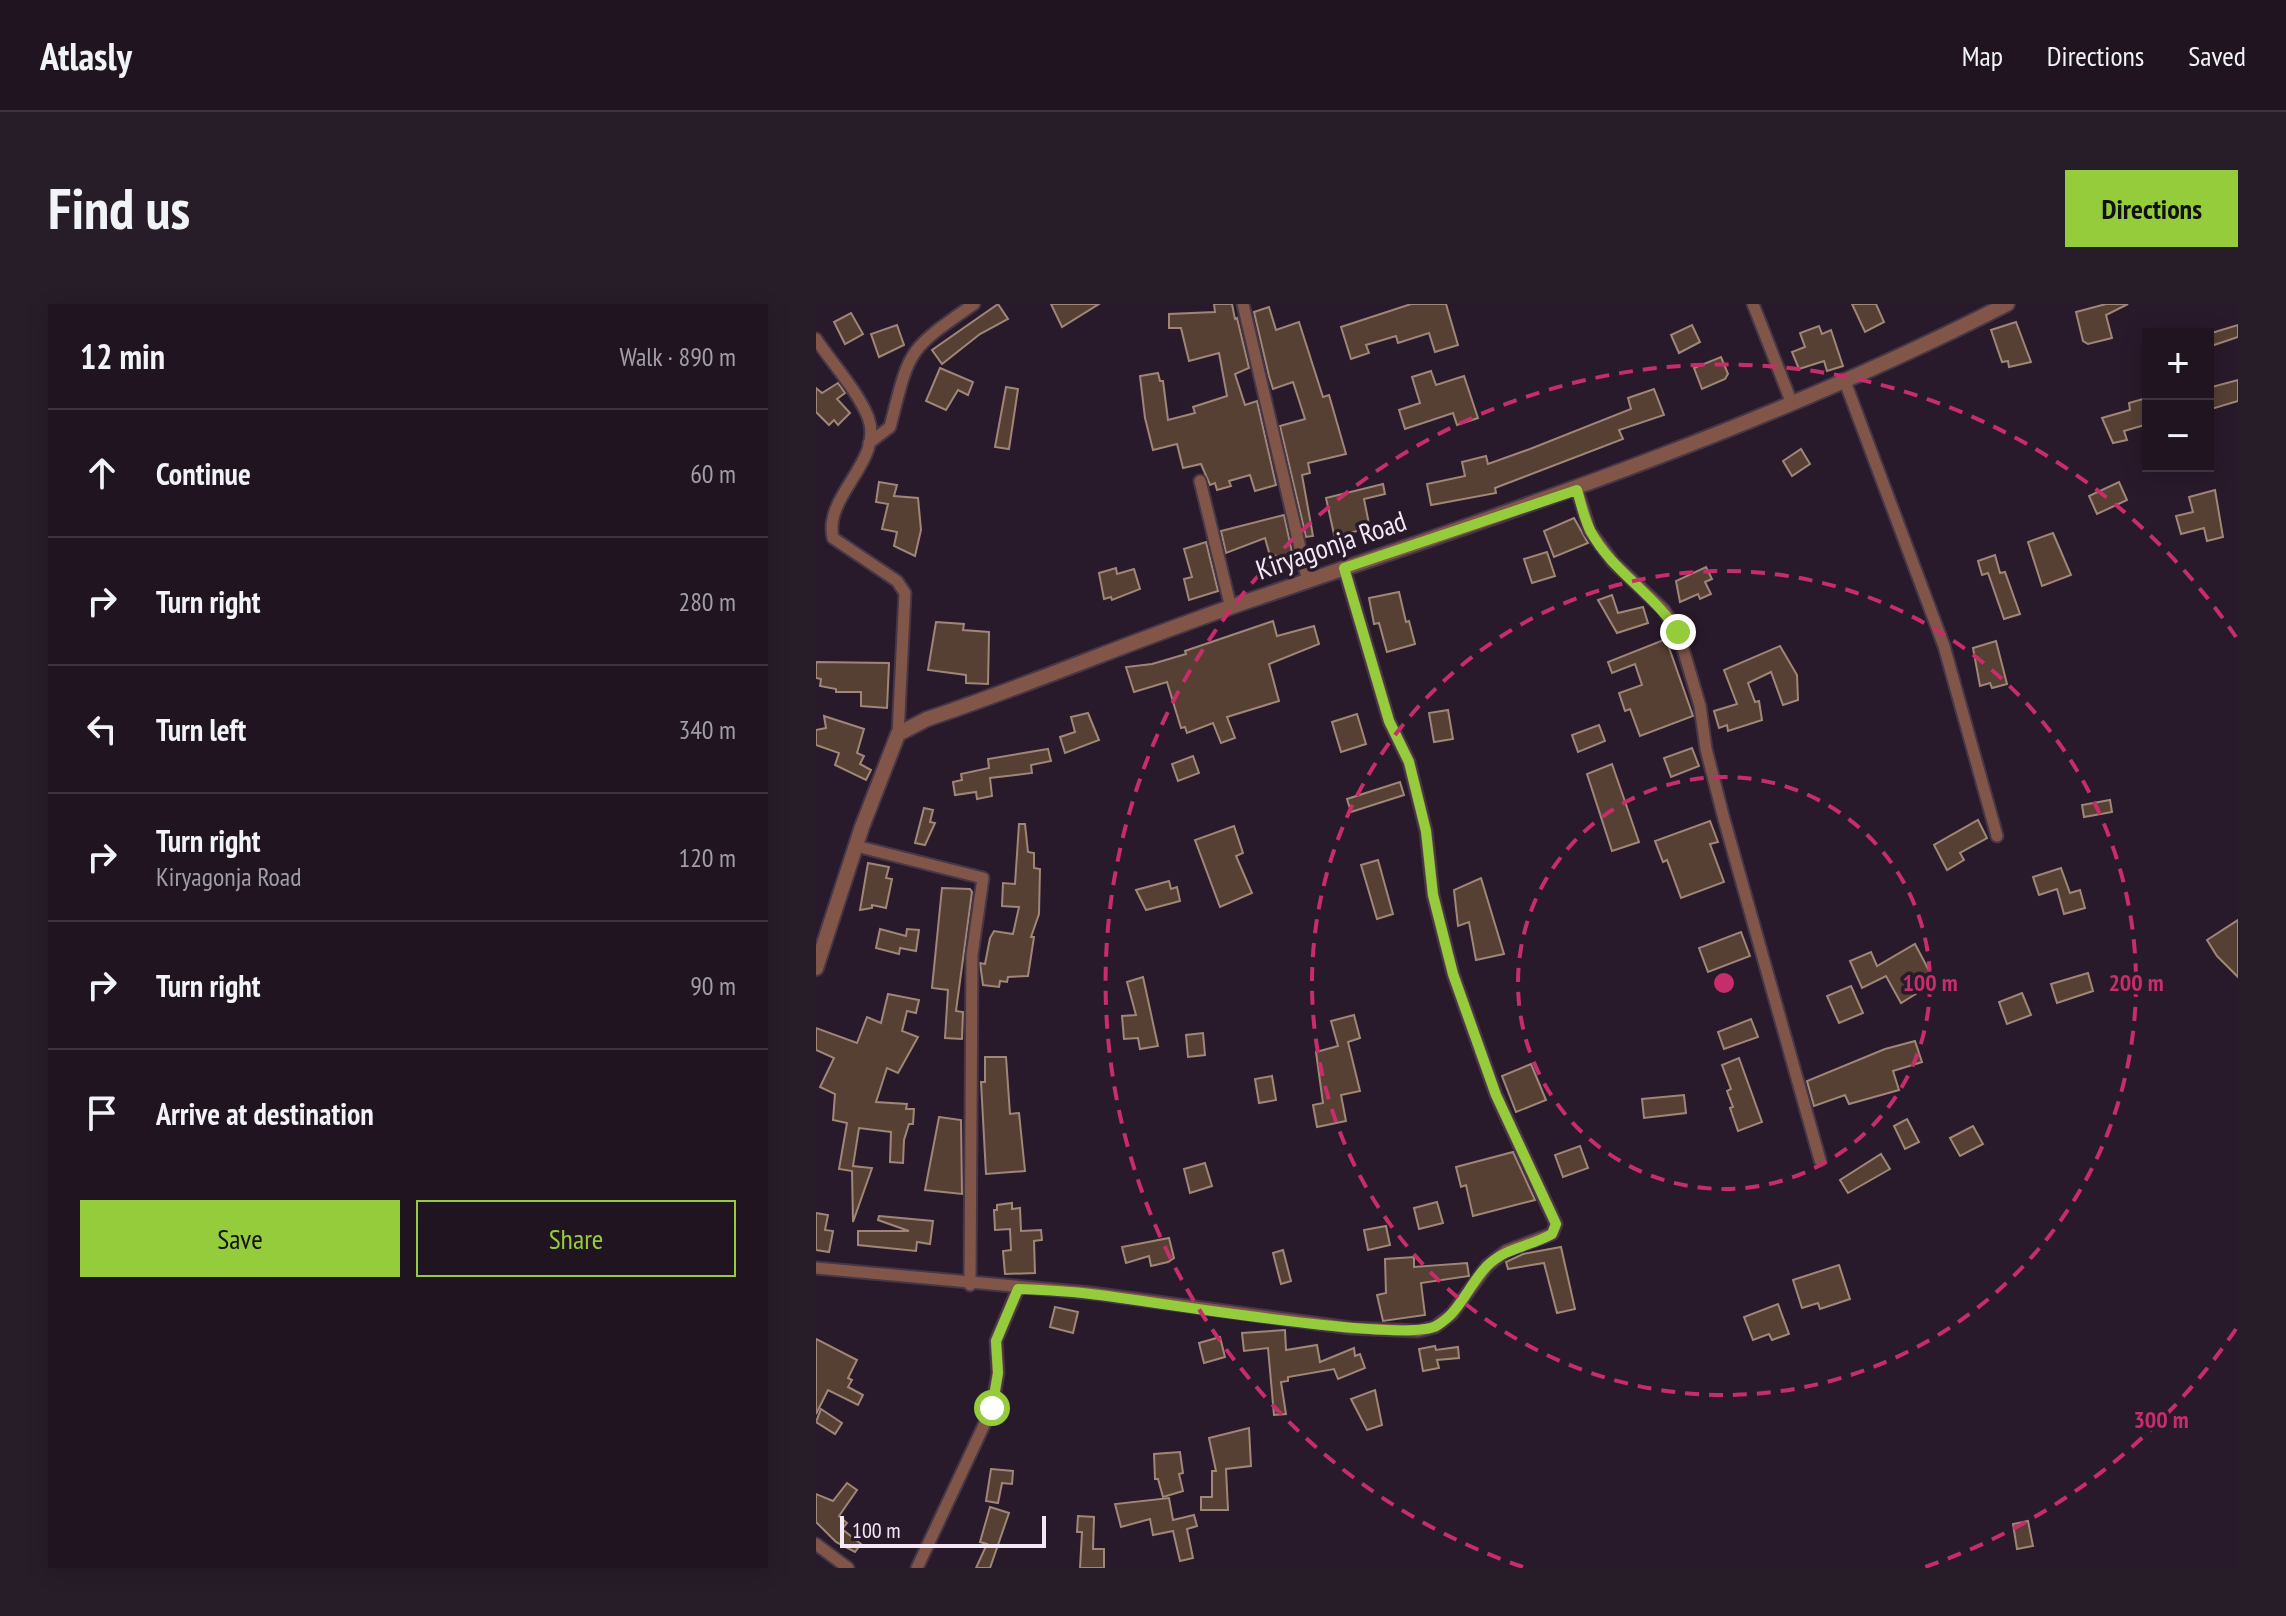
<!DOCTYPE html>
<meta charset="utf-8">
<style>
body{margin:0;font-family:"PT Sans Narrow",sans-serif;background:#271d29;color:#f1f3f6}
.controls{position:absolute;right:24px;top:24px;display:grid;overflow:hidden;border-radius:0px;box-shadow:0 4px 20px #0003}
.controls button{width:72px;height:72px;display:grid;place-items:center;padding:0;border:0;border-bottom:2px solid #3c333e;background:#1f1420;color:#f1f3f6;font:40px sans-serif}
.scale{position:absolute;left:24px;bottom:20px;width:206px;box-sizing:border-box;padding-left:8px;border:4px solid #f3e8f4;border-top:0;font-size:22px;line-height:28px;white-space:nowrap;color:#f3e8f4;-webkit-text-stroke:6px #291a2b;paint-order:stroke}
.stop{position:absolute;width:24px;height:24px;margin:-18px;border:6px solid #95cc3b;border-radius:50%;background:#fff}
.stop.end{background:#95cc3b;border-color:#fff;box-shadow:0 2px 8px #0008}
.list{margin:0;padding:0;list-style:none}
h2{display:flex;justify-content:space-between;align-items:center;height:104px;margin:0;padding:0 32px;font-size:34px}
h2 small{font-size:26px;font-weight:400;color:#a19ea5}
.list li{display:grid;grid-template-columns:52px 1fr auto;gap:24px;align-items:center;box-sizing:border-box;height:128px;padding:0 32px;border-top:2px solid #3c333e}
.list b{display:block;font-size:30px;white-space:nowrap}
.list p{margin:0;font-size:26px;white-space:nowrap;color:#a19ea5}
.list em{font-size:26px;font-style:normal;color:#a19ea5}
.actions{display:flex;gap:16px;padding:24px 32px}
.actions a{flex:1;padding:18px 0;border:2px solid #95cc3b;border-radius:0px;text-align:center;font-size:28px;color:#95cc3b}
.actions .main{background:#95cc3b;color:#111}
.icon{flex:none;width:44px;height:44px;fill:none;stroke:currentColor;stroke-width:2;stroke-linecap:round;stroke-linejoin:round}
.map{position:relative;flex:none;width:1422px;height:1264px;overflow:hidden;border-radius:0px}
header{display:flex;align-items:center;gap:48px;box-sizing:border-box;height:112px;padding:0 40px;background:#1f1420;border-bottom:2px solid #3c333e}
header strong{font-size:38px}
nav{display:flex;gap:44px;margin-inline-start:auto;font-size:28px}
.intro{display:flex;align-items:center;justify-content:space-between;box-sizing:border-box;height:192px;padding:0 48px}
h1{margin:0;font-size:56px}
.button{padding:20px 36px;border-radius:0px;background:#95cc3b;color:#111;font-size:28px;font-weight:700}
main{display:flex;gap:48px;padding:0 48px}
aside{flex:1;background:#1f1420;border-radius:0px;box-shadow:0 4px 20px #0003}
.map>svg:first-child{display:block}
.building{fill:#564033;stroke:#9f8677;stroke-width:2}
.lines{fill:none;stroke-linecap:round;stroke-linejoin:round}
.minor-casing{stroke:#453747;stroke-width:15}
.tertiary-casing{stroke:#453747;stroke-width:18}
.minor{stroke:#825549;stroke-width:11}
.tertiary{stroke:#825549;stroke-width:14}
.route{stroke:#95cc3b;stroke-width:10}
.ring{fill:none;stroke:#c72d6a;stroke-width:4;stroke-dasharray:14 10}
.labels{text-anchor:middle;stroke-width:7;stroke-linejoin:round;paint-order:stroke}
.street-label{font-size:28px;fill:#f3e8f4;stroke:#291a2b}
.centre{fill:#c72d6a;stroke:#291a2b;stroke-width:4}
.ring-label{font-size:24px;text-anchor:middle;font-weight:bold;fill:#c72d6a;stroke:#291a2b;stroke-width:7;stroke-linejoin:round;paint-order:stroke}
</style>
<header>
<strong>Atlasly</strong>
<nav><a>Map</a><a>Directions</a><a>Saved</a></nav>
</header>
<div class="intro"><h1>Find us</h1><a class="button">Directions</a></div>
<main>
<aside>
<h2>12 min<small>Walk · 890 m</small></h2>
<ul class="list">
<li><svg class="icon" aria-label="ahead" viewBox="0 0 24 24"><path d="M12 20V5M6 11l6-6 6 6"/></svg><div><b>Continue</b></div><em>60 m</em></li>
<li><svg class="icon" aria-label="right" viewBox="0 0 24 24"><path d="M7 20v-9h11M14 6l5 5-5 5"/></svg><div><b>Turn right</b></div><em>280 m</em></li>
<li><svg class="icon" aria-label="left" viewBox="0 0 24 24"><path d="M17 20v-9H6M10 6l-5 5 5 5"/></svg><div><b>Turn left</b></div><em>340 m</em></li>
<li><svg class="icon" aria-label="right" viewBox="0 0 24 24"><path d="M7 20v-9h11M14 6l5 5-5 5"/></svg><div><b>Turn right</b><p>Kiryagonja Road</p></div><em>120 m</em></li>
<li><svg class="icon" aria-label="right" viewBox="0 0 24 24"><path d="M7 20v-9h11M14 6l5 5-5 5"/></svg><div><b>Turn right</b></div><em>90 m</em></li>
<li><svg class="icon" aria-label="arrive" viewBox="0 0 24 24"><path d="M6 21V4h12l-3 4 3 4H6"/></svg><div><b>Arrive at destination</b></div></li>
</ul>
<div class="actions"><a class="main">Save</a><a>Share</a></div>
</aside>
<div class="map">
<svg width="1422" height="1264" viewBox="0 0 1422 1264">
<rect width="100%" height="100%" fill="#291a2b"/>
<g class="building">
<polygon points="182,0 192,15 164,30 126,60 116,46"/>
<polygon points="235,0 283,0 246,23"/>
<polygon points="398,0 416,0 419,15 421,14 433,64 419,70 429,101 441,97 460,181 439,187 434,171 413,177 415,182 401,186 399,179 394,181 385,160 367,164 361,140 337,146 329,114 324,72 342,69 344,77 347,77 352,116 379,109 377,103 411,92 403,49 373,57 365,24 353,24 353,10 399,8"/>
<polygon points="595,0 630,0 642,41 619,48 613,29 582,39 580,32 550,41 553,49 535,55 525,23"/>
<polygon points="1036,0 1060,0 1068,18 1049,28"/>
<polygon points="1290,0 1312,0 1290,11 1296,34 1272,40 1267,37 1260,8"/>
<polygon points="453,3 460,26 483,18 507,93 513,91 530,150 492,159 494,169 486,171 497,232 490,233 464,122 489,115 477,78 457,85 453,72 438,8"/>
<polygon points="35,9 47,30 29,40 18,18"/>
<polygon points="1200,18 1215,58 1193,63 1192,57 1186,58 1175,26"/>
<polygon points="81,21 88,41 63,53 55,30"/>
<polygon points="876,21 884,38 863,49 855,31"/>
<polygon points="1422,21 1422,33 1392,43 1392,30"/>
<polygon points="1003,22 1006,30 1015,26 1027,62 1011,67 1008,57 983,65 976,48 989,43 984,29"/>
<polygon points="905,53 912,70 909,75 886,85 878,64"/>
<polygon points="124,64 157,78 152,91 142,86 130,106 110,97"/>
<polygon points="615,67 620,81 648,72 662,114 641,121 637,109 589,125 583,106 604,99 596,73"/>
<polygon points="1422,76 1422,97 1392,106 1392,84"/>
<polygon points="22,79 29,89 21,95 34,109 22,121 18,116 13,121 0,108 0,84 6,89"/>
<polygon points="190,83 202,85 193,145 179,143"/>
<polygon points="838,85 848,111 803,126 807,135 679,184 680,189 615,201 611,180 649,172 646,158 670,152 672,160 714,145 815,105 812,94"/>
<polygon points="1327,95 1332,120 1308,127 1311,136 1297,139 1286,114 1314,106 1313,99"/>
<polygon points="985,145 994,160 976,172 967,157"/>
<polygon points="63,178 81,181 78,192 102,194 105,226 99,252 78,242 81,228 66,225 72,200 60,198"/>
<polygon points="1303,178 1311,196 1281,210 1273,192"/>
<polygon points="567,180 569,190 548,195 554,225 530,229 532,242 521,244 510,194"/>
<polygon points="1399,186 1407,233 1391,237 1388,224 1365,230 1360,212 1377,208 1373,193"/>
<polygon points="468,211 477,253 456,259 449,234 410,249 405,227"/>
<polygon points="758,214 772,239 738,253 728,227"/>
<polygon points="1237,229 1255,271 1226,282 1212,238"/>
<polygon points="390,238 402,287 373,296 368,275 376,273 368,245"/>
<polygon points="731,248 739,272 716,279 708,255"/>
<polygon points="1179,251 1184,269 1189,268 1204,310 1188,315 1172,269 1166,271 1162,257"/>
<polygon points="890,263 896,275 889,278 895,290 884,295 882,290 864,298 860,277"/>
<polygon points="300,264 301,270 318,265 324,285 296,296 295,293 288,295 283,269"/>
<polygon points="583,288 590,318 593,317 599,340 571,348 563,319 558,320 553,294"/>
<polygon points="796,291 802,309 827,303 832,319 801,329 782,296"/>
<polygon points="457,317 461,332 498,322 503,340 453,360 463,397 411,413 419,434 405,439 397,419 371,429 369,423 365,424 351,378 318,388 310,363 336,360 370,350 369,347"/>
<polygon points="120,318 148,320 147,326 173,328 172,380 150,379 150,371 112,366"/>
<polygon points="850,335 877,412 824,432 814,405 809,407 803,389 826,381 819,360 796,369 792,358"/>
<polygon points="1180,337 1191,380 1176,384 1174,379 1164,382 1157,344"/>
<polygon points="964,342 981,371 982,396 967,401 955,368 932,379 939,398 943,397 946,416 912,427 911,421 903,424 898,407 921,400 908,366"/>
<polygon points="0,358 73,359 71,404 45,402 45,388 20,388 20,385 4,382 5,375 0,374"/>
<polygon points="632,406 637,435 618,438 613,409"/>
<polygon points="272,409 283,436 249,449 244,433 259,428 255,413"/>
<polygon points="541,410 550,440 525,448 516,418"/>
<polygon points="8,412 48,425 41,449 48,452 44,460 55,466 50,476 19,461 23,449 0,441 0,426 10,424"/>
<polygon points="783,421 789,437 762,448 756,431"/>
<polygon points="876,444 883,462 855,473 848,454"/>
<polygon points="232,445 235,457 215,461 216,469 174,474 176,492 161,495 160,488 139,491 137,478 146,476 145,470 173,464 172,455"/>
<polygon points="377,452 383,469 362,477 356,460"/>
<polygon points="796,460 823,538 796,547 771,470"/>
<polygon points="584,478 588,491 535,508 531,495"/>
<polygon points="1294,496 1296,508 1268,513 1266,501"/>
<polygon points="108,504 117,506 114,518 119,519 109,541 99,539"/>
<polygon points="1162,516 1171,534 1144,549 1148,556 1131,566 1118,541"/>
<polygon points="894,517 902,538 894,540 908,578 865,594 851,556 847,558 839,537"/>
<polygon points="203,520 209,520 212,548 218,549 218,564 224,565 223,610 215,633 218,633 212,672 192,673 191,678 184,677 183,683 167,681 164,659 169,660 174,634 178,627 197,630 203,603 186,602 187,579 199,580"/>
<polygon points="418,522 427,549 420,552 436,589 404,603 379,536"/>
<polygon points="562,556 577,610 561,615 545,561"/>
<polygon points="52,559 73,563 70,574 76,575 70,604 56,601 56,604 44,606"/>
<polygon points="1245,564 1254,589 1264,586 1269,604 1248,610 1241,585 1223,591 1217,573"/>
<polygon points="665,574 688,650 660,656 653,618 642,622 638,586"/>
<polygon points="353,577 355,585 361,583 364,597 330,606 320,586"/>
<polygon points="126,584 154,585 156,588 140,707 147,708 146,735 129,734 132,686 116,684"/>
<polygon points="1422,616 1422,673 1401,652 1391,636"/>
<polygon points="64,625 90,632 91,625 103,626 100,647 84,644 83,650 60,644"/>
<polygon points="925,628 934,652 892,668 883,644"/>
<polygon points="1099,640 1119,678 1085,699 1070,672 1046,684 1034,657 1055,648 1061,662"/>
<polygon points="1272,669 1277,687 1241,699 1235,680"/>
<polygon points="327,673 342,742 324,745 322,734 308,735 306,712 320,711 311,678"/>
<polygon points="1035,682 1047,709 1023,719 1011,692"/>
<polygon points="1206,689 1215,711 1191,720 1183,698"/>
<polygon points="72,690 103,696 100,709 91,707 86,727 102,733 82,769 71,764 60,798 91,800 90,805 98,805 97,820 93,820 88,836 87,859 74,858 75,828 43,824 37,862 56,864 37,918 36,867 23,865 31,819 17,816 19,790 4,783 18,754 0,746 0,724 41,739 51,713 65,719"/>
<polygon points="538,711 544,734 532,738 544,787 525,791 530,817 501,823 497,801 507,799 500,748 522,742 515,717"/>
<polygon points="935,715 942,733 908,745 902,728"/>
<polygon points="387,729 389,751 372,753 370,731"/>
<polygon points="1099,737 1106,758 1077,767 1083,786 1033,800 1029,791 998,802 991,777 1069,745"/>
<polygon points="169,753 190,753 194,810 203,809 209,867 170,870 165,778 169,778"/>
<polygon points="923,754 946,818 922,827 914,804 917,803 911,787 915,785 906,761"/>
<polygon points="715,760 730,796 700,808 686,772"/>
<polygon points="456,772 460,796 443,799 439,775"/>
<polygon points="868,791 870,809 828,814 826,795"/>
<polygon points="123,813 145,816 146,890 109,886"/>
<polygon points="1091,815 1103,838 1089,845 1078,822"/>
<polygon points="1157,822 1167,840 1144,852 1134,834"/>
<polygon points="764,842 772,864 747,873 739,851"/>
<polygon points="697,848 719,896 657,912 650,881 645,883 640,863"/>
<polygon points="1065,850 1074,865 1032,889 1024,876"/>
<polygon points="389,859 396,882 374,889 368,865"/>
<polygon points="621,898 627,919 603,925 598,904"/>
<polygon points="196,899 196,905 204,904 205,927 225,926 226,936 218,937 219,969 189,970 187,947 195,946 194,925 179,926 178,906 181,906 181,901"/>
<polygon points="0,909 12,911 9,926 17,927 13,948 0,946"/>
<polygon points="63,912 117,917 114,940 101,938 100,947 42,941 42,927 93,927 62,916"/>
<polygon points="570,922 574,941 552,946 548,926"/>
<polygon points="353,934 358,954 352,958 335,962 333,952 310,959 306,943"/>
<polygon points="745,943 759,1005 741,1009 728,959 692,965 690,958 707,950"/>
<polygon points="467,946 475,977 465,980 457,949"/>
<polygon points="598,953 598,963 651,959 653,972 605,979 609,1011 567,1017 561,991 570,989 569,955"/>
<polygon points="1023,961 1034,995 1004,1005 1002,999 986,1004 977,976"/>
<polygon points="962,1000 973,1030 956,1036 953,1030 937,1036 928,1013"/>
<polygon points="239,1003 262,1008 257,1029 234,1023"/>
<polygon points="469,1026 470,1046 501,1041 504,1058 538,1044 539,1052 544,1050 549,1064 522,1075 518,1065 472,1073 472,1077 465,1078 470,1110 458,1111 452,1044 428,1047 426,1029"/>
<polygon points="404,1033 409,1053 388,1059 383,1039"/>
<polygon points="0,1035 41,1056 32,1074 36,1076 32,1083 47,1091 42,1101 12,1086 0,1110"/>
<polygon points="619,1042 620,1046 642,1043 643,1054 621,1056 623,1064 607,1067 603,1045"/>
<polygon points="559,1086 566,1121 551,1126 535,1095"/>
<polygon points="5,1105 26,1119 19,1130 0,1118"/>
<polygon points="433,1124 435,1162 410,1165 412,1206 385,1206 385,1193 396,1193 396,1167 400,1167 393,1134"/>
<polygon points="364,1148 367,1169 363,1170 367,1187 347,1193 342,1175 339,1175 338,1150"/>
<polygon points="175,1165 197,1167 196,1180 186,1179 182,1199 170,1197"/>
<polygon points="31,1179 41,1186 23,1212 31,1219 26,1225 45,1240 39,1248 20,1238 0,1218 0,1190 17,1197"/>
<polygon points="353,1194 357,1216 378,1211 381,1222 371,1225 377,1254 364,1257 357,1227 337,1231 334,1215 305,1223 299,1200"/>
<polygon points="174,1203 193,1209 174,1264 160,1264 171,1240 164,1238"/>
<polygon points="262,1212 278,1213 277,1245 288,1245 288,1264 264,1264 266,1228 261,1228"/>
<polygon points="1212,1217 1217,1242 1201,1245 1197,1220"/>
</g>
<g class="lines">
<g class="minor-casing">
<g id="minor">
<polyline points="427,0 492,278"/>
<polyline points="937,0 975,97"/>
<path d="M 0,35 C 16,59 41,86 52,113 C 69,157 7,191 17,234 L 81,277 L 89,289 L 82,430"/>
<polyline points="1028,75 1128,342 1181,532"/>
<path d="M 53,139 L 74,123 C 94,45 90,47 158,0"/>
<polyline points="384,177 415,304"/>
<polyline points="761,186 774,227 797,258 848,306 862,328 884,402 890,445 908,515 1004,856"/>
<polyline points="40,542 167,574 156,651 154,981"/>
<polyline points="0,964 275,989 535,1024 602,1027 619,1023 636,1010 671,962 690,947 736,930 740,920 680,791 637,670 617,591 610,527 593,458 573,417 528,264"/>
<polyline points="0,1240 32,1264"/>
<polyline points="101,1264 176,1104 182,1069 180,1037 202,985"/>
</g>
</g>
<g class="tertiary-casing">
<path id="tertiary" d="M 0,664 L 46,523 L 82,430 L 111,415 C 222,378 330,331 441,294 C 694,208 953,122 1191,0"/>
</g>
<use href="#minor" class="minor"/>
<use href="#tertiary" class="tertiary"/>
</g>
<g class="lines">
<path class="route" d="M 176,1104 L 182,1069 L 180,1037 L 202,985 C 226,986 251,987 275,990 C 329,996 587,1040 620,1022 C 644,1009 653,980 671,962 C 690,943 714,943 736,930 L 740,920 L 680,791 L 637,670 L 617,591 L 610,527 L 593,458 L 573,417 L 528,264 L 761,186 C 765,199 768,215 775,228 C 796,267 838,290 862,328"/>
</g>
<g class="ring">
<circle cx="908" cy="679" r="206"/>
<circle cx="908" cy="679" r="412"/>
<path d="M1420 1025A618 618 0 0 1 1109 1263M707 1263A618 618 0 1 1 1420 333"/>
</g>
<g class="labels">
<g class="street-label">
<text transform="translate(515 241) rotate(-19)" y="10">Kiryagonja Road</text>
</g>
</g>
<circle cx="908" cy="679" r="12" class="centre"/>
<g class="ring-label">
<text x="1114" y="687">100 m</text>
<text x="1320" y="687">200 m</text>
<text x="1345" y="1124">300 m</text>
</g>
</svg>
<div class="controls">
<button>+</button>
<button>−</button>
</div>
<div class="scale">100 m</div>
<div class="stop" style="left:176px;top:1104px"></div>
<div class="stop end" style="left:862px;top:328px"></div>
</div>
</main>
